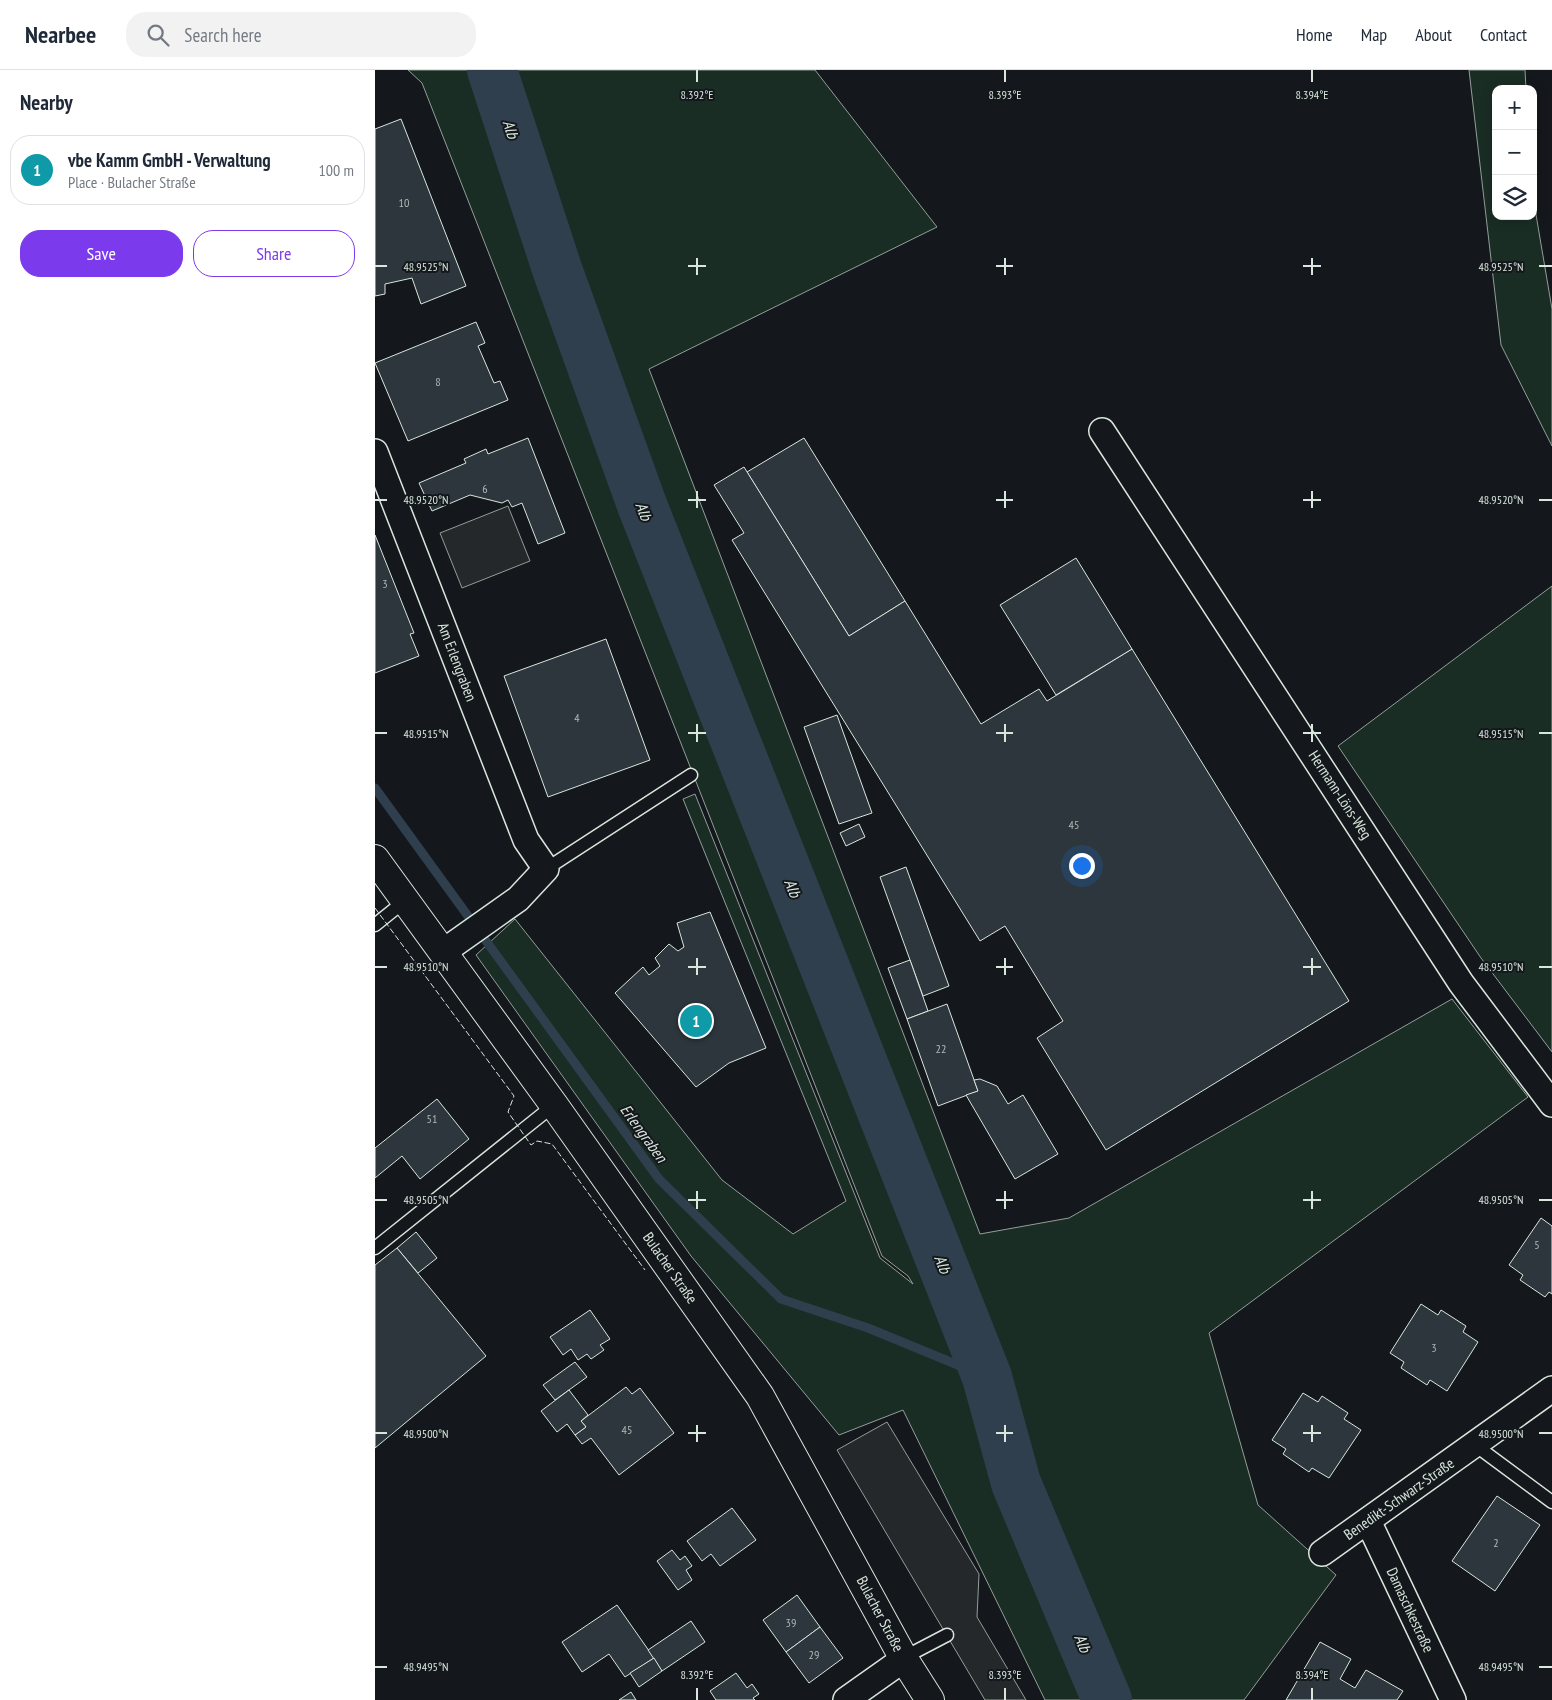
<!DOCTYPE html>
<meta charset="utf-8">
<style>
body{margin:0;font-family:"PT Sans Narrow",sans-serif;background:#f2f2f3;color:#1f2937}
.controls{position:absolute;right:15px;top:15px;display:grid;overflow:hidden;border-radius:10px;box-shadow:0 2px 12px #0003}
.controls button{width:45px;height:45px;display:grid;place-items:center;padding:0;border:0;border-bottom:1px solid #e0e1e3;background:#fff;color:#1f2937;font:25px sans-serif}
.you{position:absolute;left:706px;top:795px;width:18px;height:18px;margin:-12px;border:4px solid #fff;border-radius:50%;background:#1a73e8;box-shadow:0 0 0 8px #1a73e833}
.badge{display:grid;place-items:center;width:32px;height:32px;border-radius:50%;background:#7c3aed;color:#fff;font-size:16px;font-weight:700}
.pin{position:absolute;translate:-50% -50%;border:2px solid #fff;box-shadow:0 1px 5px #0006}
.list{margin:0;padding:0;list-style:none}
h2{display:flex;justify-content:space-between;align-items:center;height:65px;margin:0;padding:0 20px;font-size:21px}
h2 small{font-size:16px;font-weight:400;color:#747a83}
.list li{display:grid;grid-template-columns:32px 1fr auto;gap:15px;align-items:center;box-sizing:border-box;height:70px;margin:0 10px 10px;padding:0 10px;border:1px solid #e0e1e3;border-radius:20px}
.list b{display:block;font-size:19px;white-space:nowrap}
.list p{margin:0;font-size:16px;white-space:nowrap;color:#747a83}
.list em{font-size:16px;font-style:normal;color:#747a83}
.actions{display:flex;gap:10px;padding:15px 20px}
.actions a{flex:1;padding:11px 0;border:1px solid #7c3aed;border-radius:20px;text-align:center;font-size:18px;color:#7c3aed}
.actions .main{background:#7c3aed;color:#fff}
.icon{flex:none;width:28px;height:28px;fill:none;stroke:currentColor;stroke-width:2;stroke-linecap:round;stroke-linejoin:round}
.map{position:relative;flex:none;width:1177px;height:1630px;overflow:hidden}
header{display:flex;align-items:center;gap:30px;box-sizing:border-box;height:70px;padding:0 25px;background:#fff;border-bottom:1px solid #e0e1e3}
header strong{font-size:24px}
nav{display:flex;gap:28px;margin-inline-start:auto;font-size:18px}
.search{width:350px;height:45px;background:#f2f2f3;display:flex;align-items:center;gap:12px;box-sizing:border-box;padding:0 18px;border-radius:20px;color:#747a83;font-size:19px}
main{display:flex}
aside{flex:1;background:#fff}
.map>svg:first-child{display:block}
.green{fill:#1a2d24;stroke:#939e99}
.parking{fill:#24282b;stroke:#939e99}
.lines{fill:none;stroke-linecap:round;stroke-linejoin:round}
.stream{stroke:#2f3f4d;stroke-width:9}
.river{stroke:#2f3f4d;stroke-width:50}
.building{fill:#2c363c;stroke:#d8e6dc}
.service-casing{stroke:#d8e6dc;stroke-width:15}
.minor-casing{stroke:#d8e6dc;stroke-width:28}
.tertiary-casing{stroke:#d8e6dc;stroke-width:30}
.service{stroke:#14181c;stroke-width:12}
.minor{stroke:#14181c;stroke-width:25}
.tertiary{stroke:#14181c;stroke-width:28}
.fence{stroke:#d8e6dc;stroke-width:1;stroke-dasharray:6 2.5;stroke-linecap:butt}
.ticks{fill:none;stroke:#d8e6dc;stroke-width:2}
.labels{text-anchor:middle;stroke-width:4;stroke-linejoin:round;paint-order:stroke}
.number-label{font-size:12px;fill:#adbab4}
.street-label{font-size:15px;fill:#d8e6dc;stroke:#14181c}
.water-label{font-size:16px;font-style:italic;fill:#d8e6dc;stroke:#14181c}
.ticks-label{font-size:12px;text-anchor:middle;fill:#d8e6dc;stroke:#14181c;stroke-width:4;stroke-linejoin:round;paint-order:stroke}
</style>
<header>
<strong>Nearbee</strong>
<div class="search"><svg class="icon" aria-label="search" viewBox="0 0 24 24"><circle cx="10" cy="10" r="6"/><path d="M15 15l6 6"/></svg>Search here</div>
<nav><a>Home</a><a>Map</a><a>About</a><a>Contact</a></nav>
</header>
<main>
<aside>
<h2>Nearby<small></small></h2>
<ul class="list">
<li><span class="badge" style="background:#0f9aa8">1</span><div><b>vbe Kamm GmbH - Verwaltung</b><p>Place · Bulacher Straße</p></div><em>100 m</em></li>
</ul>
<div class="actions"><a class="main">Save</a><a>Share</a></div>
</aside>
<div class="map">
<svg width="1177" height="1630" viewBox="0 0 1177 1630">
<rect width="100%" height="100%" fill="#14181c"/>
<g class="green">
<polygon points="33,0 440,0 562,157 274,299 605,1164 694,1148 1077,929 1153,1027 834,1263 883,1435 961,1505 869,1630 670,1630 528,1340 464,1365 316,1186 101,885 140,849 347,1110 418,1164 471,1131 308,729 320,724 505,1188 538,1214 533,1206 507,1186 47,13"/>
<polygon points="1094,0 1150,0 1151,19 1121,19 1121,146 1158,146 1158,127 1177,239 1177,376 1126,275"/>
<polygon points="1177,516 1177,982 1106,888 963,676"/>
</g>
<g class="parking">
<polygon points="133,436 155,491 87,518 65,463"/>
<polygon points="512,1352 604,1504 602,1547 651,1630 610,1630 462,1380"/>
</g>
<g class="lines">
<polyline class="stream" points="0,718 284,1109 406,1229 493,1258 612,1307"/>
<polyline class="river" points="117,0 182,199 267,435 612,1307 641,1413 732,1630"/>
</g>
<g class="building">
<polygon points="26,49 91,216 46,234 37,208 10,214 10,224 0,226 0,59"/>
<polygon points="101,252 110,273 103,276 119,313 125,311 133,330 33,371 0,293"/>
<polygon points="153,368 190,463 163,474 147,433 137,437 133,430 127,433 95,425 57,441 44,413 91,393 89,389 111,379 113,384"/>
<polygon points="429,368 530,531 474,566 372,402"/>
<polygon points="369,397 474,566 530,531 606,654 664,619 672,631 757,579 974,931 731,1080 662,968 688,951 630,856 605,871 357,470 369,463 339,415"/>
<polygon points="0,465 39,563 35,564 44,586 0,603"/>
<polygon points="701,488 757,579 681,625 625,535"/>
<polygon points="231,569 275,690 173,727 129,606"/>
<polygon points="462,645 497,743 464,754 429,657"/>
<polygon points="484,754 490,767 471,776 465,763"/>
<polygon points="531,797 574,916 548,926 505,807"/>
<polygon points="335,842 391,978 354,993 321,1017 240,923 268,897 274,905 285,896 280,888 294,874 303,881 309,877 302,853"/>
<polygon points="535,890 553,941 532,949 513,898"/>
<polygon points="572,934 603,1021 563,1036 532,949"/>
<polygon points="605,1009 622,1016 633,1034 648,1025 683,1084 640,1109 591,1025 603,1021 599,1010"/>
<polygon points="62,1029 94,1069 45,1109 27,1086 0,1108 0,1078"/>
<polygon points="1166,1148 1177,1156 1177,1224 1174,1222 1170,1227 1145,1210 1148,1205 1134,1195"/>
<polygon points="41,1162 62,1188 43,1203 22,1178"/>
<polygon points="22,1178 111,1286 0,1378 0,1195"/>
<polygon points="1046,1234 1063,1245 1066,1240 1091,1256 1088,1262 1103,1272 1072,1321 1055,1310 1052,1315 1026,1298 1029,1292 1015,1283"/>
<polygon points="215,1240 235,1269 225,1275 229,1280 216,1289 212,1284 203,1290 196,1279 188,1285 175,1267"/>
<polygon points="200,1292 212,1307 180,1330 168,1315"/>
<polygon points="251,1317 257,1324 265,1318 299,1363 244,1405 216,1368 207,1374 200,1365 211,1357 206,1351"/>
<polygon points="194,1320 213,1345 206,1351 211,1357 200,1365 192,1354 182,1362 166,1341"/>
<polygon points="928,1323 943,1332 947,1326 973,1343 969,1349 986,1360 954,1408 937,1398 934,1402 908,1384 911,1379 897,1370"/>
<polygon points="1122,1426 1165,1455 1120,1521 1077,1491"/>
<polygon points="357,1438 381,1470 345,1496 336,1484 327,1491 312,1471"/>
<polygon points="297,1480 305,1490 310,1486 317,1496 311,1500 317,1510 303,1520 282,1491"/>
<polygon points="422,1525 445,1557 411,1582 388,1550"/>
<polygon points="242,1535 279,1588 250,1607 234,1584 207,1602 187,1572"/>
<polygon points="316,1551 330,1572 287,1601 273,1580"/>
<polygon points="445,1557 468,1588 434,1613 411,1582"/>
<polygon points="945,1572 976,1589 965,1609 980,1618 991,1600 1028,1621 1022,1630 911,1630"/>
<polygon points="279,1588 287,1601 264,1617 255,1603"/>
<polygon points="361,1603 372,1618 377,1614 384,1624 378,1628 380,1630 341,1630 335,1621"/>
<polygon points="256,1622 261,1630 244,1630"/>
</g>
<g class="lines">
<g class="service-casing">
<g id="service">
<polyline points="171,799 316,705"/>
<polyline points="0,855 31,830"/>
<polyline points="0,1178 179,1035"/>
<polyline points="1100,1375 1177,1432"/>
<polyline points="528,1588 572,1565"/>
</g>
</g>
<g class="minor-casing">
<g id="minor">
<polyline points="727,361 1086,913 1177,1034"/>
<polyline points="0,382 151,770 171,799 143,829 68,882"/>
<polyline points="993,1451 1078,1630"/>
<polyline points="947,1483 1177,1319"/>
<polyline points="471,1630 529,1589"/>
</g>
</g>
<g class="tertiary-casing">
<polyline id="tertiary" points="0,789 179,1035 385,1326 529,1589 555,1630"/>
</g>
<use href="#service" class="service"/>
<use href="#minor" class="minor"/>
<use href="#tertiary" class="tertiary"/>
<polyline class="fence" points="0,838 139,1026 133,1042 156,1075 162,1071 177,1074 270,1200"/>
</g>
<path class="ticks" d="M 322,0 L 322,12M 630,0 L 630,12M 937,0 L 937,12M 322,188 L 322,205M 630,188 L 630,205M 937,188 L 937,205M 0,196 L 12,196M 313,196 L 331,196M 621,196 L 638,196M 928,196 L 946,196M 1164,196 L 1177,196M 322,421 L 322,438M 630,421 L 630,438M 937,421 L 937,438M 0,430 L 12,430M 313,430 L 331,430M 621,430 L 638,430M 928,430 L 946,430M 1164,430 L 1177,430M 322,654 L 322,672M 630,654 L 630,672M 937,654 L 937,672M 0,663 L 12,663M 313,663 L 331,663M 621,663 L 638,663M 928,663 L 946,663M 1164,663 L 1177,663M 322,888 L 322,905M 630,888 L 630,905M 937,888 L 937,905M 0,897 L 12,897M 313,897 L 331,897M 621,897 L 638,897M 928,897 L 946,897M 1164,897 L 1177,897M 322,1121 L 322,1139M 630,1121 L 630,1139M 937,1121 L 937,1139M 0,1130 L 12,1130M 313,1130 L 331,1130M 621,1130 L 638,1130M 928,1130 L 946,1130M 1164,1130 L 1177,1130M 322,1355 L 322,1372M 630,1355 L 630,1372M 937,1355 L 937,1372M 0,1363 L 12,1363M 313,1363 L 331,1363M 621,1363 L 638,1363M 928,1363 L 946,1363M 1164,1363 L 1177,1363M 0,1597 L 12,1597M 1164,1597 L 1177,1597M 322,1618 L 322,1630M 630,1618 L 630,1630M 937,1618 L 937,1630"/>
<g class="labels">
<g class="number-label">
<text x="29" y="137">10</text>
<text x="63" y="316">8</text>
<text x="110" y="423">6</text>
<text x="10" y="518">3</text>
<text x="202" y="652">4</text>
<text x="699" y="759">45</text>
<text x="566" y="983">22</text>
<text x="57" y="1053">51</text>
<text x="1162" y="1179">5</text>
<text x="1059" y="1282">3</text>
<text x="252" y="1364">45</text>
<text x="1121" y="1477">2</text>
<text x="416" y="1557">39</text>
<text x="439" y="1589">29</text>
</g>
<g class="street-label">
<text transform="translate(82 592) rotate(69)" y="5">Am Erlengraben</text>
<text transform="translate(965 725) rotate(57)" y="5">Hermann-Löns-Weg</text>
<text transform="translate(295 1198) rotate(55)" y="5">Bulacher Straße</text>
<text transform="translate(1024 1429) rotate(-35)" y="5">Benedikt-Schwarz-Straße</text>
<text transform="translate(1035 1540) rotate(65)" y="5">Damaschkestraße</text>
<text transform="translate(505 1544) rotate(62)" y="5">Bulacher Straße</text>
</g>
<g class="water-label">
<text transform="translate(136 59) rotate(72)" y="6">Alb</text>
<text transform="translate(269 441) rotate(69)" y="6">Alb</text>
<text transform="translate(418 818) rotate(68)" y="6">Alb</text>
<text transform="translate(269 1063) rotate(54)" y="6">Erlengraben</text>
<text transform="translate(568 1194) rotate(68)" y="6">Alb</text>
<text transform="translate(708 1573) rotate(67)" y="6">Alb</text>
</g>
</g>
<g class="ticks-label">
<text x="322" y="29">8.392°E</text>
<text x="630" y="29">8.393°E</text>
<text x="937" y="29">8.394°E</text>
<text x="51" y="201">48.9525°N</text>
<text x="1126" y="201">48.9525°N</text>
<text x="51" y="434">48.9520°N</text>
<text x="1126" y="434">48.9520°N</text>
<text x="51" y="668">48.9515°N</text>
<text x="1126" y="668">48.9515°N</text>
<text x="51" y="901">48.9510°N</text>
<text x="1126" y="901">48.9510°N</text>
<text x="51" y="1134">48.9505°N</text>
<text x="1126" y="1134">48.9505°N</text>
<text x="51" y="1368">48.9500°N</text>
<text x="1126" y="1368">48.9500°N</text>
<text x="51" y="1601">48.9495°N</text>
<text x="1126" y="1601">48.9495°N</text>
<text x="322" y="1609">8.392°E</text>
<text x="630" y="1609">8.393°E</text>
<text x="937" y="1609">8.394°E</text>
</g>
</svg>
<div class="controls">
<button>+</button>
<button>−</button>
<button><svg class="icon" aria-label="layers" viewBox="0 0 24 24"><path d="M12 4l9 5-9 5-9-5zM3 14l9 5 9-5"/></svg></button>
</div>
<div class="you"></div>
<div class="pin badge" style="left:321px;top:951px;background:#0f9aa8">1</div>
</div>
</main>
